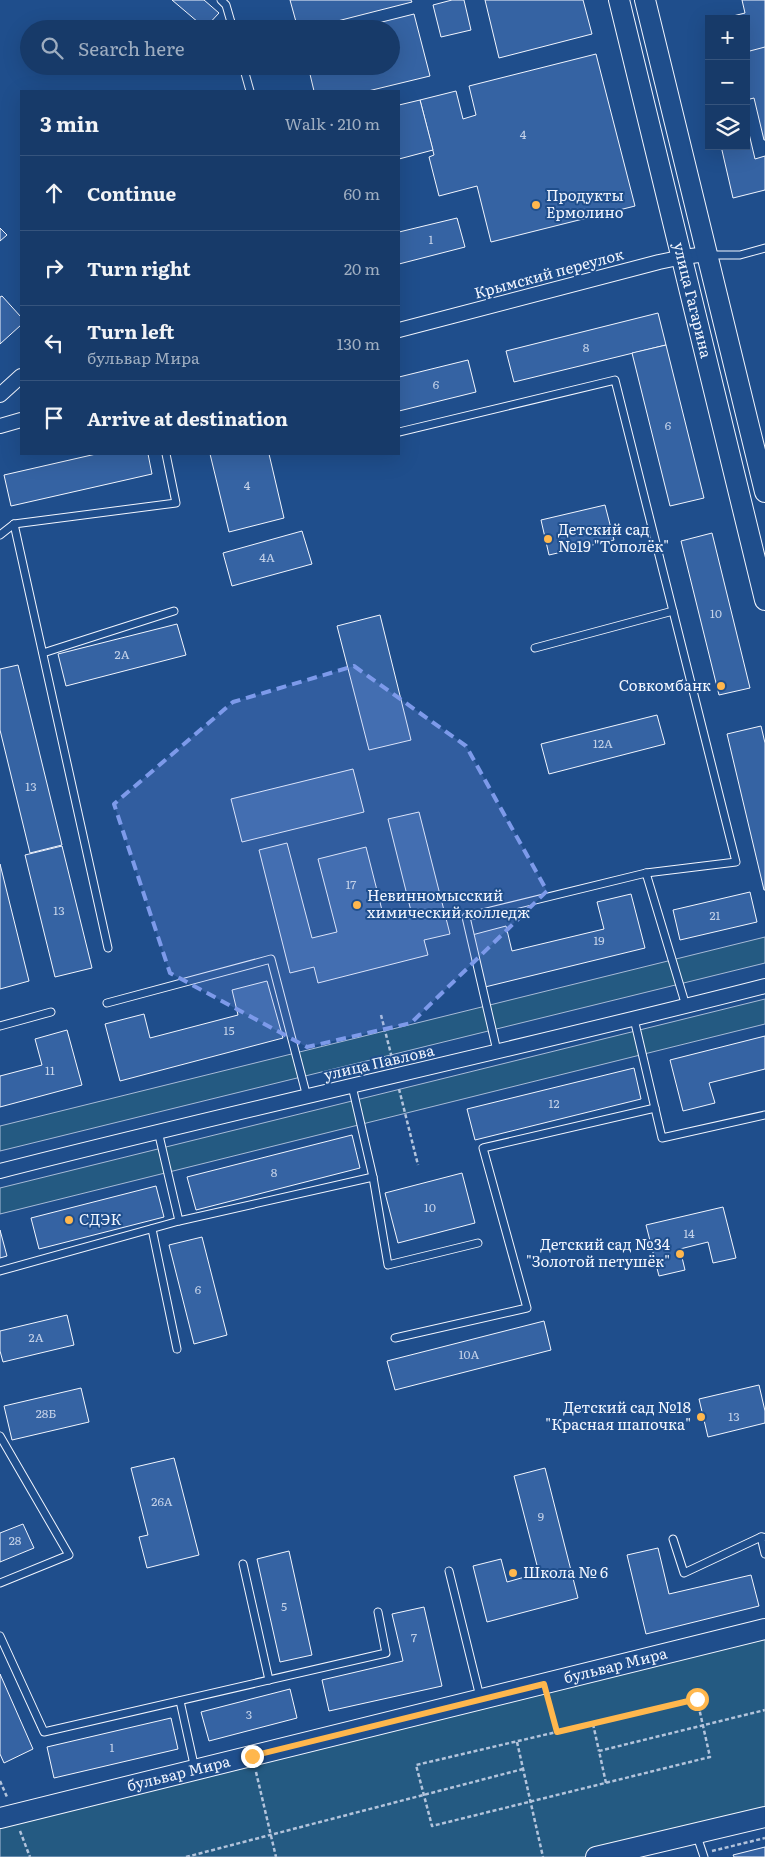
<!DOCTYPE html>
<meta charset="utf-8">
<style>
body{margin:0;font-family:Literata,serif;background:#20416f;color:#f1f3f6}
.controls{position:absolute;right:15px;top:15px;display:grid;overflow:hidden;border-radius:0px;box-shadow:0 5px 20px #0002}
.controls button{width:45px;height:45px;display:grid;place-items:center;padding:0;border:0;border-bottom:1px solid #36547d;background:#173a69;color:#f1f3f6;font:25px sans-serif}
.stop{position:absolute;width:15px;height:15px;margin:-11px;border:4px solid #ffb74d;border-radius:50%;background:#fff}
.stop.end{background:#ffb74d;border-color:#fff;box-shadow:0 1px 5px #0008}
.list{margin:0;padding:0;list-style:none}
h2{display:flex;justify-content:space-between;align-items:center;height:65px;margin:0;padding:0 20px;font-size:21px}
h2 small{font-size:16px;font-weight:400;color:#9eadc0}
.list li{display:grid;grid-template-columns:32px 1fr auto;gap:15px;align-items:center;box-sizing:border-box;height:75px;padding:0 20px;border-top:1px solid #36547d}
.list b{display:block;font-size:19px;white-space:nowrap}
.list p{margin:0;font-size:16px;white-space:nowrap;color:#9eadc0}
.list em{font-size:16px;font-style:normal;color:#9eadc0}
.icon{flex:none;width:28px;height:28px;fill:none;stroke:currentColor;stroke-width:2;stroke-linecap:round;stroke-linejoin:round}
.map{position:relative;flex:none;width:765px;height:1857px;overflow:hidden}
.search{position:absolute;background:#173a69;box-shadow:0 5px 20px #0002;left:20px;top:20px;width:380px;height:55px;display:flex;align-items:center;gap:12px;box-sizing:border-box;padding:0 18px;border-radius:28px;color:#9eadc0;font-size:19px}
.panel{position:absolute;background:#173a69;box-shadow:0 5px 20px #0002;left:20px;top:90px;width:380px;height:365px;border-radius:0px}
.map>svg:first-child{display:block}
.green{fill:#245a82;stroke:#a8bbd7}
.building{fill:#3563a3;stroke:#f2f6ff}
.lines{fill:none;stroke-linecap:round;stroke-linejoin:round}
.lane-casing{stroke:#f2f6ff;stroke-width:9}
.street-casing{stroke:#f2f6ff;stroke-width:16}
.secondary-casing{stroke:#f2f6ff;stroke-width:22}
.path{stroke:#b3c4dc;stroke-width:2.5;stroke-dasharray:4 2.5;stroke-linecap:butt}
.lane{stroke:#1f4e8c;stroke-width:7}
.street{stroke:#1f4e8c;stroke-width:14}
.secondary{stroke:#1f4e8c;stroke-width:20}
.route{stroke:#ffb74d;stroke-width:6}
.marked{fill:#7d9aea;fill-opacity:0.2;stroke:#7d9aea;stroke-width:4;stroke-dasharray:10 6;stroke-linejoin:round}
.poi-dot{fill:#ffb74d;stroke:#1f4e8c;stroke-width:2}
.labels{text-anchor:middle;stroke-width:4;stroke-linejoin:round;paint-order:stroke}
.number-label{font-size:12px;fill:#c3d1e8}
.poi-label{font-size:15px;fill:#f2f6ff;stroke:#1f4e8c;text-anchor:start}
.street-label{font-size:15px;fill:#f2f6ff;stroke:#1f4e8c}
</style>
<div class="map">
<svg width="765" height="1857" viewBox="0 0 765 1857">
<rect width="100%" height="100%" fill="#1f4e8c"/>
<g class="green">
<polygon points="765,937 765,963 0,1151 0,1126"/>
<polygon points="765,999 765,1024 0,1214 0,1188"/>
<polygon points="765,1629 765,1817 596,1857 0,1857 0,1818"/>
</g>
<g class="building">
<polygon points="172,0 204,0 219,13 205,28"/>
<polygon points="290,0 411,0 412,2 306,29 298,29"/>
<polygon points="452,0 464,0 471,30 441,37 433,5"/>
<polygon points="485,0 583,0 592,34 499,58"/>
<polygon points="742,0 765,0 765,49 746,53 746,19 733,19 733,16 745,13"/>
<polygon points="414,14 430,76 368,91 314,91 308,66 391,66 391,29 354,29"/>
<polygon points="765,47 765,140 764,140 754,98 746,100 746,52"/>
<polygon points="596,54 635,206 491,242 477,186 439,196 429,157 434,155 420,100 456,91 463,119 476,115 469,86"/>
<polygon points="420,100 433,150 399,159 399,105"/>
<polygon points="746,121 755,159 765,156 765,190 733,198 721,146 746,146"/>
<polygon points="457,218 465,247 399,264 399,232"/>
<polygon points="0,228 7,235 0,241"/>
<polygon points="2,296 21,317 21,325 0,344 0,297"/>
<polygon points="658,313 666,345 514,382 506,351"/>
<polygon points="666,345 704,498 670,506 632,353"/>
<polygon points="468,360 476,392 399,411 399,377"/>
<polygon points="96,454 148,454 152,474 11,506 4,475"/>
<polygon points="210,454 269,454 284,518 229,532"/>
<polygon points="605,505 614,540 549,555 541,520"/>
<polygon points="302,531 312,564 232,586 223,553"/>
<polygon points="712,533 750,688 719,695 681,541"/>
<polygon points="380,615 411,740 369,750 337,626"/>
<polygon points="177,624 186,655 66,686 58,654"/>
<polygon points="18,665 62,845 30,853 0,730 0,669"/>
<polygon points="657,715 665,744 549,774 541,744"/>
<polygon points="761,726 765,743 765,890 764,890 727,734"/>
<polygon points="353,769 364,812 242,842 231,799"/>
<polygon points="419,812 450,934 424,940 428,955 318,983 314,967 290,973 259,850 287,843 312,938 337,932 318,859 366,847 384,918 411,911 388,819"/>
<polygon points="62,846 92,968 55,977 25,855"/>
<polygon points="0,864 29,981 0,989"/>
<polygon points="750,892 757,922 680,940 673,910"/>
<polygon points="631,894 645,948 485,987 472,935 506,926 512,951 604,929 597,902"/>
<polygon points="267,981 283,1038 120,1081 105,1024 144,1014 150,1038 238,1015 232,990"/>
<polygon points="67,1030 82,1085 0,1107 0,1076 42,1065 35,1039"/>
<polygon points="765,1036 765,1069 709,1083 715,1103 683,1111 670,1060"/>
<polygon points="634,1068 641,1099 475,1140 467,1109"/>
<polygon points="352,1135 360,1168 196,1210 187,1177"/>
<polygon points="462,1173 475,1223 398,1243 385,1193"/>
<polygon points="156,1186 164,1217 39,1249 31,1218"/>
<polygon points="723,1207 736,1258 713,1263 708,1242 680,1249 685,1270 659,1276 646,1225"/>
<polygon points="0,1230 7,1256 0,1258"/>
<polygon points="202,1237 227,1335 194,1344 169,1245"/>
<polygon points="67,1315 74,1345 3,1362 0,1351 0,1331"/>
<polygon points="544,1321 551,1350 395,1390 387,1361"/>
<polygon points="759,1385 765,1411 765,1423 708,1437 699,1399"/>
<polygon points="81,1388 89,1422 12,1440 4,1406"/>
<polygon points="174,1458 199,1555 147,1568 139,1537 148,1535 131,1468"/>
<polygon points="545,1468 578,1598 487,1622 473,1566 501,1559 507,1582 539,1573 514,1476"/>
<polygon points="23,1524 34,1548 0,1562 0,1533"/>
<polygon points="658,1548 669,1594 751,1575 759,1606 646,1634 627,1555"/>
<polygon points="289,1551 312,1655 280,1662 257,1559"/>
<polygon points="424,1607 442,1686 329,1711 322,1680 403,1661 392,1614"/>
<polygon points="0,1674 33,1749 4,1763 0,1754"/>
<polygon points="290,1689 297,1718 209,1741 201,1712"/>
<polygon points="171,1718 178,1749 54,1778 47,1747"/>
<polygon points="765,1847 765,1857 734,1857 733,1855"/>
</g>
<g class="lines">
<g class="lane-casing">
<g id="lane">
<polyline points="221,0 226,5 233,29"/>
<polyline points="243,66 250,91"/>
<polyline points="708,255 740,255 765,248"/>
<polyline points="399,432 615,380 736,862 646,873"/>
<polyline points="14,524 108,948"/>
<polyline points="0,535 14,524 176,503 166,454"/>
<polyline points="535,648 673,611"/>
<polyline points="43,653 174,611"/>
<polyline points="107,1003 271,959 307,1097"/>
<polyline points="634,1019 662,1138 765,1115"/>
<polyline points="0,1026 51,1012"/>
<polyline points="497,1051 466,917 646,873 686,1006"/>
<polyline points="352,1086 373,1177 388,1265 478,1243"/>
<polyline points="158,1131 179,1221 373,1177"/>
<polyline points="152,1229 177,1349"/>
<polyline points="0,1271 179,1221"/>
<polyline points="395,1338 527,1308 483,1148 655,1108"/>
<polyline points="0,1436 69,1555 0,1583"/>
<polyline points="763,1537 761,1537 765,1554"/>
<polyline points="673,1539 684,1573 761,1537"/>
<polyline points="243,1564 269,1680"/>
<polyline points="449,1571 480,1697"/>
<polyline points="0,1636 44,1732 386,1653 378,1612"/>
<polyline points="180,1701 195,1769"/>
<polyline points="697,1836 704,1857"/>
</g>
</g>
<g class="street-casing">
<g id="street">
<polyline points="399,330 659,262 683,257 707,254"/>
<polyline points="0,395 21,376"/>
<polyline points="0,426 21,420"/>
<path d="M 0,1171 C 254,1106 511,1051 765,986"/>
</g>
</g>
<g class="secondary-casing">
<g id="secondary">
<path id="s1" d="M 619,0 L 765,600"/>
<polyline points="645,0 765,492"/>
<path id="s2" d="M 0,1818 L 765,1629"/>
<polyline points="596,1857 765,1817"/>
</g>
</g>
<g class="path">
<polyline points="381,1015 393,1062"/>
<polyline points="399,1089 418,1165"/>
<polygon points="697,1699 710,1757 432,1826 416,1765"/>
<polyline points="548,1701 557,1732"/>
<polyline points="593,1724 599,1751"/>
<polyline points="517,1742 543,1857"/>
<polyline points="256,1772 276,1857"/>
<polyline points="0,1781 7,1797"/>
<polyline points="606,1783 599,1751 765,1710"/>
<polyline points="20,1831 30,1857"/>
<polyline points="712,1851 765,1838"/>
<polyline points="186,1857 523,1769"/>
</g>
<use href="#lane" class="lane"/>
<use href="#street" class="street"/>
<use href="#secondary" class="secondary"/>
</g>
<g class="lines">
<polyline class="route" points="252,1756 544,1684 557,1732 697,1699"/>
</g>
<path class="marked" d="M 354,666 L 466,746 L 547,891 L 411,1023 L 307,1047 L 170,973 L 114,804 L 233,702 Z"/>
<g class="poi-dot">
<circle cx="536" cy="205" r="5"/>
<circle cx="548" cy="539" r="5"/>
<circle cx="721" cy="686" r="5"/>
<circle cx="357" cy="905" r="5"/>
<circle cx="69" cy="1220" r="5"/>
<circle cx="680" cy="1254" r="5"/>
<circle cx="701" cy="1417" r="5"/>
<circle cx="513" cy="1573" r="5"/>
</g>
<g class="labels">
<g class="number-label">
<text x="523" y="139">4</text>
<text x="431" y="244">1</text>
<text x="586" y="352">8</text>
<text x="436" y="389">6</text>
<text x="668" y="430">6</text>
<text x="247" y="490">4</text>
<text x="267" y="562">4А</text>
<text x="716" y="618">10</text>
<text x="122" y="659">2А</text>
<text x="603" y="748">12А</text>
<text x="31" y="791">13</text>
<text x="351" y="889">17</text>
<text x="59" y="915">13</text>
<text x="715" y="920">21</text>
<text x="599" y="945">19</text>
<text x="229" y="1035">15</text>
<text x="50" y="1075">11</text>
<text x="554" y="1108">12</text>
<text x="274" y="1177">8</text>
<text x="430" y="1212">10</text>
<text x="689" y="1238">14</text>
<text x="198" y="1294">6</text>
<text x="36" y="1342">2А</text>
<text x="469" y="1359">10А</text>
<text x="46" y="1418">28Б</text>
<text x="734" y="1421">13</text>
<text x="162" y="1506">26А</text>
<text x="541" y="1521">9</text>
<text x="15" y="1545">28</text>
<text x="284" y="1611">5</text>
<text x="414" y="1642">7</text>
<text x="249" y="1719">3</text>
<text x="112" y="1752">1</text>
</g>
<g class="poi-label">
<text x="546" y="201">Продукты<tspan x="546" dy="17">Ермолино</tspan></text>
<text x="558" y="535">Детский сад<tspan x="558" dy="17">№19 "Тополёк"</tspan></text>
<text x="711" y="691" text-anchor="end">Совкомбанк</text>
<text x="367" y="901">Невинномысский<tspan x="367" dy="17">химический колледж</tspan></text>
<text x="79" y="1225">СДЭК</text>
<text x="670" y="1250" text-anchor="end">Детский сад №34<tspan x="670" dy="17">"Золотой петушёк"</tspan></text>
<text x="691" y="1413" text-anchor="end">Детский сад №18<tspan x="691" dy="17">"Красная шапочка"</tspan></text>
<text x="523" y="1578">Школа № 6</text>
</g>
<g class="street-label">
<text transform="translate(549 274) rotate(-15)" y="5">Крымский переулок</text>
<text dy="5" stroke="none"><textPath href="#s1" startOffset="309">улица Гагарина</textPath></text>
<text transform="translate(379 1063) rotate(-13)" y="5">улица Павлова</text>
<text dy="5" stroke="none"><textPath href="#s2" startOffset="634">бульвар Мира</textPath></text>
<text dy="5" stroke="none"><textPath href="#s2" startOffset="184">бульвар Мира</textPath></text>
</g>
</g>
</svg>
<div class="controls">
<button>+</button>
<button>−</button>
<button><svg class="icon" aria-label="layers" viewBox="0 0 24 24"><path d="M12 4l9 5-9 5-9-5zM3 14l9 5 9-5"/></svg></button>
</div>
<div class="stop" style="left:697px;top:1699px"></div>
<div class="stop end" style="left:252px;top:1756px"></div>
<div class="search"><svg class="icon" aria-label="search" viewBox="0 0 24 24"><circle cx="10" cy="10" r="6"/><path d="M15 15l6 6"/></svg>Search here</div>
<section class="panel">
<h2>3 min<small>Walk · 210 m</small></h2>
<ul class="list">
<li><svg class="icon" aria-label="ahead" viewBox="0 0 24 24"><path d="M12 20V5M6 11l6-6 6 6"/></svg><div><b>Continue</b></div><em>60 m</em></li>
<li><svg class="icon" aria-label="right" viewBox="0 0 24 24"><path d="M7 20v-9h11M14 6l5 5-5 5"/></svg><div><b>Turn right</b></div><em>20 m</em></li>
<li><svg class="icon" aria-label="left" viewBox="0 0 24 24"><path d="M17 20v-9H6M10 6l-5 5 5 5"/></svg><div><b>Turn left</b><p>бульвар Мира</p></div><em>130 m</em></li>
<li><svg class="icon" aria-label="arrive" viewBox="0 0 24 24"><path d="M6 21V4h12l-3 4 3 4H6"/></svg><div><b>Arrive at destination</b></div></li>
</ul>
</section>
</div>
